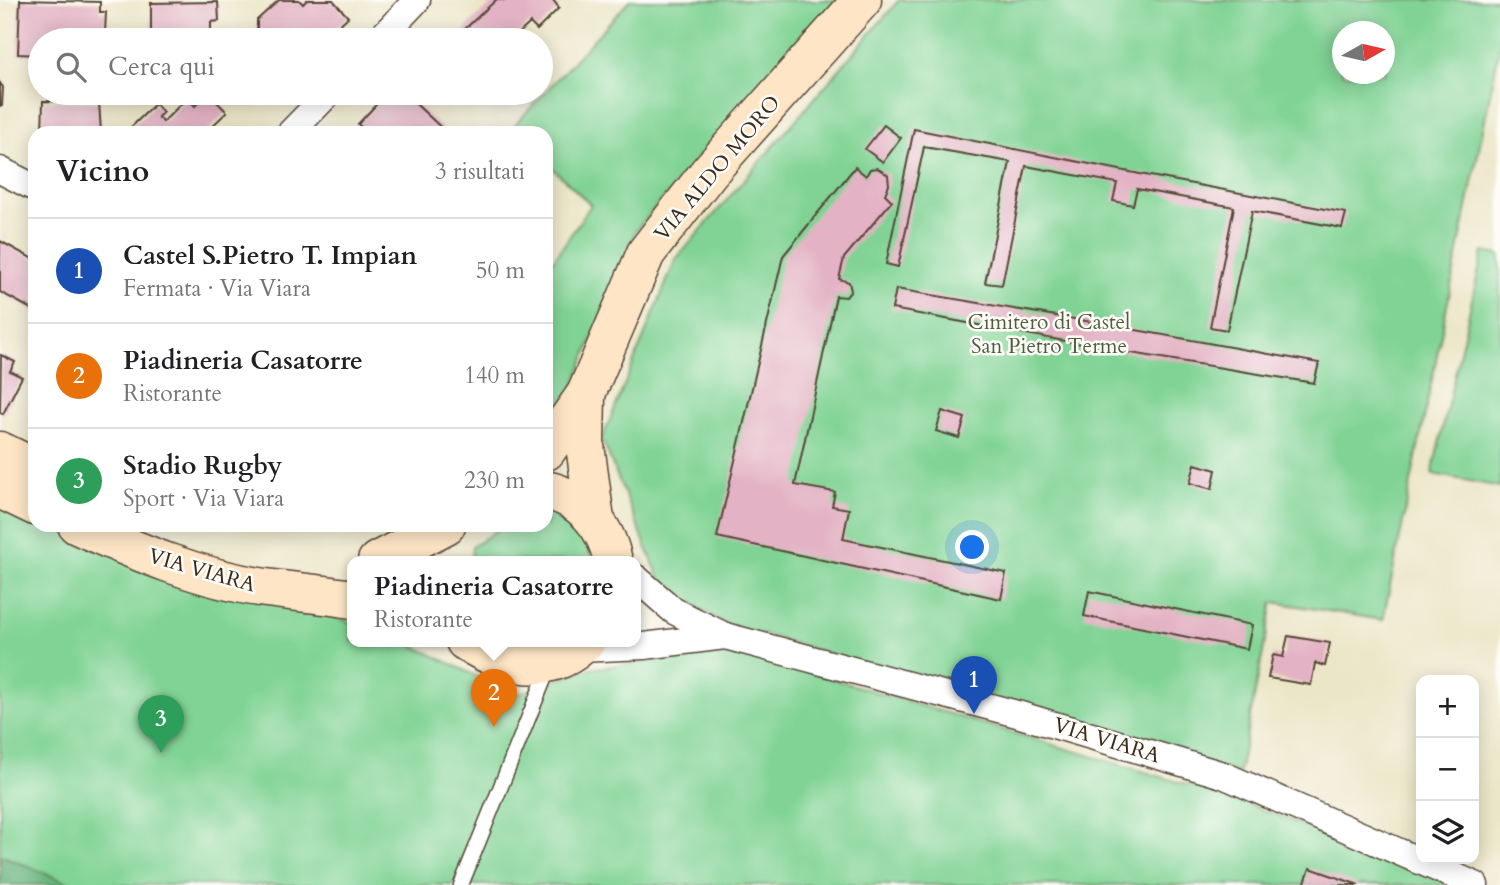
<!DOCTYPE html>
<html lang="it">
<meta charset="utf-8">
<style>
body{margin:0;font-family:Cardo,serif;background:#f6f6f6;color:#202124}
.controls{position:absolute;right:21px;bottom:21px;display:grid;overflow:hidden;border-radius:14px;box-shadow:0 4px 18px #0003}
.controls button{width:63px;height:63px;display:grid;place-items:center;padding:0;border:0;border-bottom:2px solid #e0e0e0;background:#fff;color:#202124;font:35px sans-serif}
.compass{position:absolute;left:1332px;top:21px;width:63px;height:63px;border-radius:50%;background:#fff;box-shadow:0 4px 18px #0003;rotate:82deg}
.you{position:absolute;left:973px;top:548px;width:24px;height:24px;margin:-18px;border:5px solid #fff;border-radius:50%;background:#1a73e8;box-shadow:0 0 0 10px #1a73e833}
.badge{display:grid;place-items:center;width:46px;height:46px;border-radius:50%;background:#d1495b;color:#fff;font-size:23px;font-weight:700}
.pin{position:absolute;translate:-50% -58px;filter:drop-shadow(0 2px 4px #0008)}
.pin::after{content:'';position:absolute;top:37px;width:24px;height:21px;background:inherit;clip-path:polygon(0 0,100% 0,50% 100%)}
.popup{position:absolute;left:347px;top:556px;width:294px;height:91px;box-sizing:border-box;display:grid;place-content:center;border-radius:14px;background:#fff;filter:drop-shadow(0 2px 5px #0005);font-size:23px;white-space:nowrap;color:#757577}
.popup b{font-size:26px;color:#202124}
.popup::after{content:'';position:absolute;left:50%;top:100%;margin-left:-14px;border:14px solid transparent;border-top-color:#fff}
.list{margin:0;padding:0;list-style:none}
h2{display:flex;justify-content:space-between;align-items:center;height:91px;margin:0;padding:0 28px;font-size:30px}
h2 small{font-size:23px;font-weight:400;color:#757577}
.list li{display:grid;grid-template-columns:46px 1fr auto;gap:21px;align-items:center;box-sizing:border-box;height:105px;padding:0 28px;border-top:2px solid #e0e0e0}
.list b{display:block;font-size:26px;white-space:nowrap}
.list p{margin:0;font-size:23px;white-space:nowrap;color:#757577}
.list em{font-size:23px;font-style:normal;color:#757577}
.icon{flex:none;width:38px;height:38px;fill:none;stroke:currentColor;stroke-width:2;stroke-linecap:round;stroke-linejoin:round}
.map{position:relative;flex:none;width:1500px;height:885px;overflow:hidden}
.search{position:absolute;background:#fff;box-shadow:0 4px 18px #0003;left:28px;top:28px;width:525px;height:77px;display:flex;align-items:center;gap:18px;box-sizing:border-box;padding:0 24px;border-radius:38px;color:#757577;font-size:26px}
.panel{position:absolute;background:#fff;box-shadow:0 4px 18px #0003;left:28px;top:126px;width:525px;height:406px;border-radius:21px}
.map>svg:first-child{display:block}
.green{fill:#80d394;stroke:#5e7e59;stroke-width:2;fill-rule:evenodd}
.forest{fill:#68b57e;stroke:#52704e;stroke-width:2}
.building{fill:#e3b2c4}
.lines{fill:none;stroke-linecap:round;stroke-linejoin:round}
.lane-casing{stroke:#564638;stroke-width:17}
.street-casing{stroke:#564638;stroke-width:29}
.secondary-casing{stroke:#564638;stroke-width:41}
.lane{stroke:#fff;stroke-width:14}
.street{stroke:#fff;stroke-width:26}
.secondary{stroke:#fde5c5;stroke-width:38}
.labels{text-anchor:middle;stroke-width:5;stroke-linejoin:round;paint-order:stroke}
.street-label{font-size:21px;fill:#3b2a1e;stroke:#fdfcf7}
.park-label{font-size:21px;fill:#505d41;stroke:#fdfcf7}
</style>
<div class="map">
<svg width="1500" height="885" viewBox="0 0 1500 885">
<rect width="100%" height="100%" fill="#fdfcf7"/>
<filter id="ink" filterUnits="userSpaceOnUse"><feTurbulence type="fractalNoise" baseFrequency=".0143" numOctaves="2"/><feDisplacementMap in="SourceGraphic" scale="14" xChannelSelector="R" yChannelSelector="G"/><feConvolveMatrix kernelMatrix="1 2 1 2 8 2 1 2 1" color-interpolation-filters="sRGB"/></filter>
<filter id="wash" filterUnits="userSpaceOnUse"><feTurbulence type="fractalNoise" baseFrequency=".00686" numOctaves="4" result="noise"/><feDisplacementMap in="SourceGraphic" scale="28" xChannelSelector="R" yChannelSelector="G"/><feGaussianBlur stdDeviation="1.57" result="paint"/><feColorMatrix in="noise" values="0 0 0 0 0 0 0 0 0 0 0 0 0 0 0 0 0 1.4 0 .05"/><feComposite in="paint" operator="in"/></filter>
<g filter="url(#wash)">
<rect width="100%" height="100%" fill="#ece6c8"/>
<g class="green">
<polygon points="630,0 838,0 636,230 574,385 546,428 546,271 591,205 546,162 546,133 515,133 511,129"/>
<path d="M 899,0 L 1500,0 L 1500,46 L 1383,620 L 1273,602 L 1239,773 L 727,624 L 663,587 L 602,439 L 676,259 ZM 1342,32 L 1384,32 L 1384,74 L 1342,74 Z"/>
<polygon points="1483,252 1500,255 1500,487 1432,474"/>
<polygon points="0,473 35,492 35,525 92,525 352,623 352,641 404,641 515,695 588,669 738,651 1229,797 1460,885 0,885"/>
<polygon points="546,511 579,533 594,561 471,561 472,547 504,525 546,525"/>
</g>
<polygon class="forest" points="0,855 74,885 0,885"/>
<g id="blocks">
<g class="building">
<polygon points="20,0 100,2 100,12 106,12 105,33 100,33 100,40 40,40 40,55 18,54"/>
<polygon points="279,0 299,0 303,4 307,0 333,0 348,17 323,40 257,40 257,20"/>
<polygon points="496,0 553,0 559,8 537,30 530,23 512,40 453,40"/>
<polygon points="218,2 219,21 211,22 211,40 151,40 151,3"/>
<polygon points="0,83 3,87 2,106 0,106"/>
<polygon points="208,93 227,112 208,130 211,133 125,133 155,104 163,112 158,117 163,122 187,98 195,106"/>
<polygon points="387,93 404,93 447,133 367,133 358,124"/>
<polygon points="43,101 99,102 101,133 42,133"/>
<polygon points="884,125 901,138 883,162 865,149"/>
<polygon points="914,129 1140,174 1346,213 1342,228 1252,211 1227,330 1210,327 1234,207 1137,189 1133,205 1113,201 1117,183 1026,166 1002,285 985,283 1010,162 924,147 898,267 886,264"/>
<polygon points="855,167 866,176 870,169 877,168 888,175 889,185 885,194 892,201 844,258 839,279 849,282 851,291 846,297 836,296 795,485 835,492 832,506 849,509 843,539 1006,573 1001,599 717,537 783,256"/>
<polygon points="0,241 35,260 35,311 0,292"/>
<polygon points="896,289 1086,321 1319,363 1314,383 1113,350 892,309"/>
<polygon points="1,355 15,362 10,371 22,377 3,414 0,413"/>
<polygon points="942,411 965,418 959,438 936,431"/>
<polygon points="1195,464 1216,470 1212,489 1190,483"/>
<polygon points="1089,591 1252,625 1247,649 1084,616"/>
<polygon points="1288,636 1330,643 1325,666 1315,663 1311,685 1268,678 1273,655 1283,657"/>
<polygon points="1310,868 1359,885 1304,885"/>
</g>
</g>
</g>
<g filter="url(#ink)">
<use href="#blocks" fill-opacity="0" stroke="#564638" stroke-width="2"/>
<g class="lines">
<g class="lane-casing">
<polyline id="lane" points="461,885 549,667"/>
</g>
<g class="street-casing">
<g id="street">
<polyline points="379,40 417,0"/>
<polyline points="290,133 329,93"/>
<polyline points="0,170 35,188"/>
<polyline points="636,578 674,611 725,636 1017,714 1223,775 1475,885"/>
<polyline points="579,649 644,646 725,636"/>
</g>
</g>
<g class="secondary-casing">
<g id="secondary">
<polyline points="586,394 585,445 595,520"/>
<polyline points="0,451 27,464 35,463"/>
<polyline points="546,451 586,394 646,253 709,172 862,0"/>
<polyline points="0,489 35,506"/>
<path d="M 546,490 C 582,498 606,526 613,561"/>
<path d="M 77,525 C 137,552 201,579 266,588 C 295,592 324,594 352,599"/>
<polyline points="377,561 446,525"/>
<path d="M 465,641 C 503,666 550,678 586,641"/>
</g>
</g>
<use href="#lane" class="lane"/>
<use href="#street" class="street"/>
<use href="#secondary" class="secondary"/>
</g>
</g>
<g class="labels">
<g class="street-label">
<text transform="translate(717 168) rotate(-50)" y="7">VIA ALDO MORO</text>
<text transform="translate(202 570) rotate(16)" y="7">VIA VIARA</text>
<text transform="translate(1107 740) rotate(17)" y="7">VIA VIARA</text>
</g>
<g class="park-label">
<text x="1049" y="329">Cimitero di Castel<tspan x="1049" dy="24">San Pietro Terme</tspan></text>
</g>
</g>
</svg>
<div class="controls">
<button>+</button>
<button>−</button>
<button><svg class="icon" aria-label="layers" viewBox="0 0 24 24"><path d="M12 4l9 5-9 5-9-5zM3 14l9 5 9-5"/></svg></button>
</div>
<svg class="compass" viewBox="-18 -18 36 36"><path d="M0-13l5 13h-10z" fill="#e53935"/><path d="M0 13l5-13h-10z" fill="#757577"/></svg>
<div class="you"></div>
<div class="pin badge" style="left:974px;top:714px;background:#1a4fb4">1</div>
<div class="pin badge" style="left:494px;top:727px;background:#e8710a">2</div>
<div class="popup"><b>Piadineria Casatorre</b>Ristorante</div>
<div class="pin badge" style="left:161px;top:753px;background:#2e9e5b">3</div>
<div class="search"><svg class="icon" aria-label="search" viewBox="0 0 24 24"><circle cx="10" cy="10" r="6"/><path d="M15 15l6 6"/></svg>Cerca qui</div>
<section class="panel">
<h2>Vicino<small>3 risultati</small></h2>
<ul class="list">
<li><span class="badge" style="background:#1a4fb4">1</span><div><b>Castel S.Pietro T. Impian</b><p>Fermata · Via Viara</p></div><em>50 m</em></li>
<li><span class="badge" style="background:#e8710a">2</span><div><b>Piadineria Casatorre</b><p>Ristorante</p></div><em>140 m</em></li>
<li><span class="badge" style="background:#2e9e5b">3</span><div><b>Stadio Rugby</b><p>Sport · Via Viara</p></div><em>230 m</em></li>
</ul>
</section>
</div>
